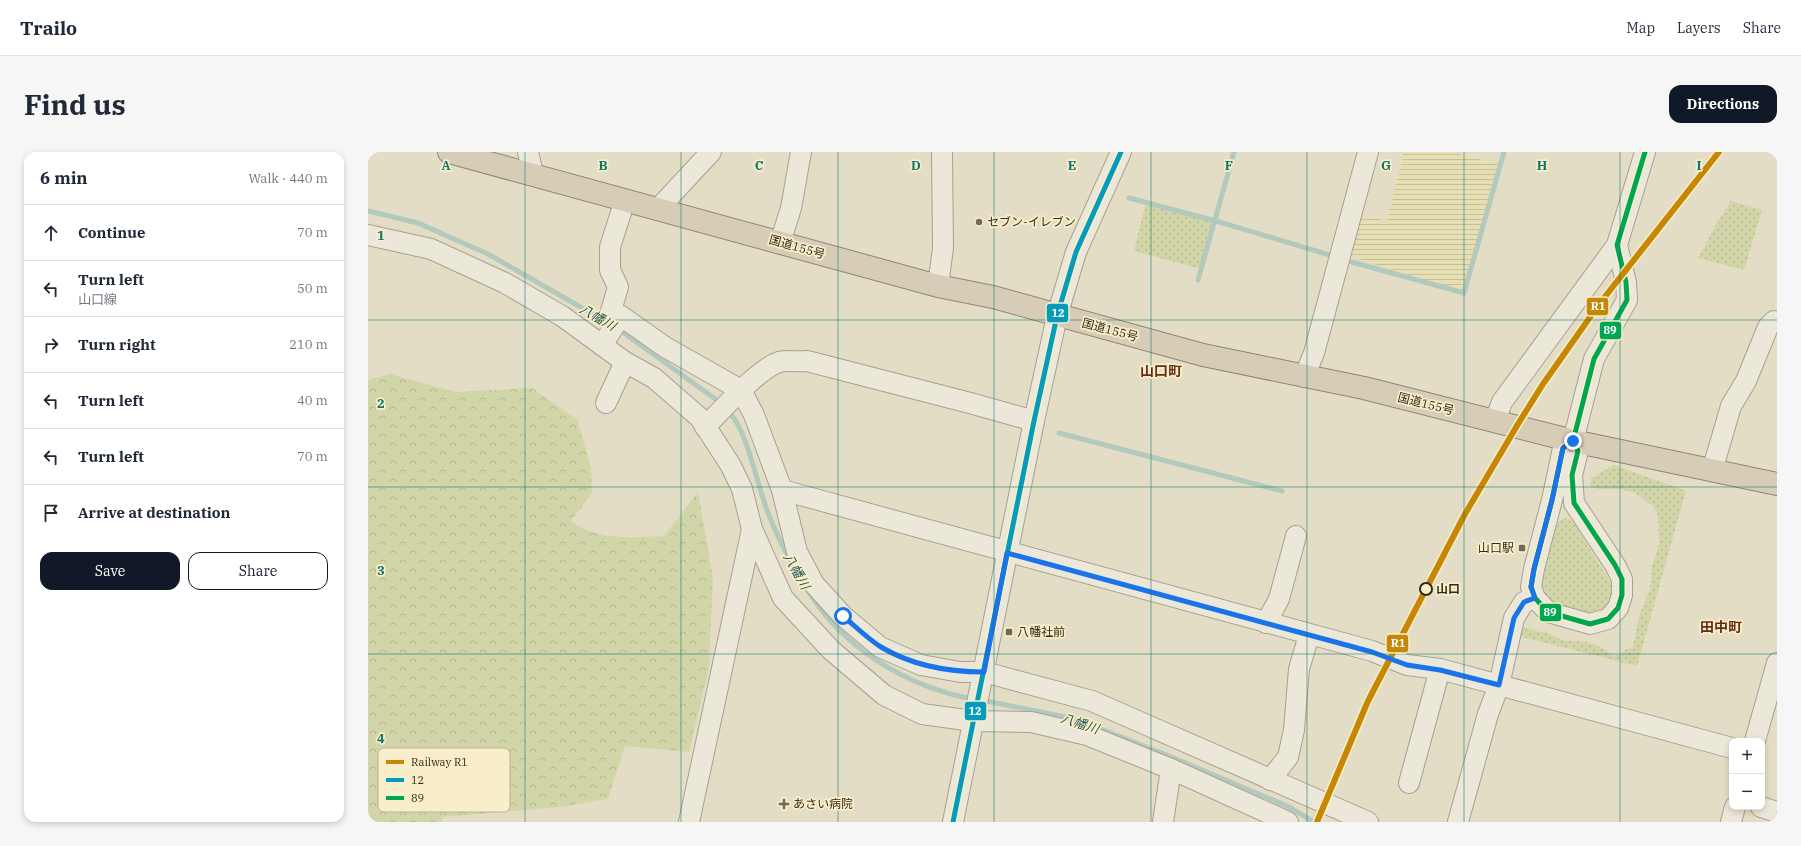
<!DOCTYPE html>
<meta charset="utf-8">
<style>
body{margin:0;font-family:"IBM Plex Serif","Noto Sans JP",serif;background:#f6f6f7;color:#1f2937}
.controls{position:absolute;right:12px;bottom:12px;display:grid;overflow:hidden;border-radius:8px;box-shadow:0 2px 6px #0003}
.controls button{width:36px;height:36px;display:grid;place-items:center;padding:0;border:0;border-bottom:1px solid #e0e1e3;background:#fff;color:#1f2937;font:20px sans-serif}
.stop{position:absolute;width:12px;height:12px;margin:-9px;border:3px solid #1a73e8;border-radius:50%;background:#fff}
.stop.end{background:#1a73e8;border-color:#fff;box-shadow:0 1px 4px #0008}
.list{margin:0;padding:0;list-style:none}
h2{display:flex;justify-content:space-between;align-items:center;height:52px;margin:0;padding:0 16px;font-size:17px}
h2 small{font-size:13px;font-weight:400;color:#747a83}
.list li{display:grid;grid-template-columns:26px 1fr auto;gap:12px;align-items:center;box-sizing:border-box;height:56px;padding:0 16px;border-top:1px solid #e0e1e3}
.list b{display:block;font-size:15px;white-space:nowrap}
.list p{margin:0;font-size:13px;white-space:nowrap;color:#747a83}
.list em{font-size:13px;font-style:normal;color:#747a83}
.actions{display:flex;gap:8px;padding:12px 16px}
.actions a{flex:1;padding:9px 0;border:1px solid #111827;border-radius:12px;text-align:center;font-size:14px;color:#111827}
.actions .main{background:#111827;color:#fff}
.icon{flex:none;width:22px;height:22px;fill:none;stroke:currentColor;stroke-width:2;stroke-linecap:round;stroke-linejoin:round}
.map{position:relative;flex:none;width:1409px;height:670px;overflow:hidden;border-radius:12px}
header{display:flex;align-items:center;gap:24px;box-sizing:border-box;height:56px;padding:0 20px;background:#fff;border-bottom:1px solid #e0e1e3}
header strong{font-size:19px}
nav{display:flex;gap:22px;margin-inline-start:auto;font-size:14px}
.intro{display:flex;align-items:center;justify-content:space-between;box-sizing:border-box;height:96px;padding:0 24px}
h1{margin:0;font-size:28px}
.button{padding:10px 18px;border-radius:12px;background:#111827;color:#fff;font-size:14px;font-weight:700}
main{display:flex;gap:24px;padding:0 24px}
aside{flex:1;background:#fff;border-radius:12px;box-shadow:0 2px 6px #0003}
.map>svg:first-child{display:block}
.farmland{fill:url(#farmland-rules)}
.grass{fill:url(#grass-dots)}
.forest{fill:url(#forest-crowns)}
.lines{fill:none;stroke-linecap:round;stroke-linejoin:round}
.stream{stroke:#b3c9bd;stroke-width:5}
.minor-casing{stroke:#a8a090;stroke-width:22}
.highway-casing{stroke:#8d8677;stroke-width:24}
.minor{stroke:#ebe7d9;stroke-width:20}
.highway{stroke:#d7cdb7;stroke-width:22}
.bus-1-casing{stroke:#f8eec9;stroke-width:8}
.bus-2-casing{stroke:#f8eec9;stroke-width:8}
.bus-1{stroke:#059cbc;stroke-width:5}
.bus-2{stroke:#00a651;stroke-width:5}
.rail-1-casing{stroke:#f8eec9;stroke-width:9}
.rail-1{stroke:#c78706;stroke-width:6}
.route{stroke:#1a73e8;stroke-width:5}
.grid{fill:none;stroke:#0f766e;stroke-width:1;stroke-opacity:0.55}
.poi-dot{fill:#736856;stroke:#f8eec9;stroke-width:1.5}
.stop-dot{fill:#f8eec9;stroke:#362919;stroke-width:2}
.labels{text-anchor:middle;stroke-width:3.5;stroke-linejoin:round;paint-order:stroke}
.poi-label{font-size:12px;fill:#362919;stroke:#f8eec9;text-anchor:start}
.street-label{font-size:12px;fill:#362919;stroke:#f8eec9}
.stop-label{font-size:12px;font-weight:bold;fill:#362919;stroke:#f8eec9;text-anchor:start}
.water-label{font-size:13px;font-style:italic;fill:#275757;stroke:#f8eec9}
.quarter-label{font-size:14px;font-weight:bold;fill:#662c15;stroke:#f8eec9}
.key{fill:#f8eec9;stroke:#beb394;stroke-width:1}
.key-label{font-size:11px;fill:#362919}
.grid-label{font-size:13px;text-anchor:middle;font-weight:bold;fill:#0f766e;stroke:#f8eec9;stroke-width:3.5;stroke-linejoin:round;paint-order:stroke}
.line-badge{stroke:#f8eec9;stroke-width:1.5}
.badge-label{font-size:11px;text-anchor:middle;font-weight:bold;fill:#fff}
</style>
<header>
<strong>Trailo</strong>
<nav><a>Map</a><a>Layers</a><a>Share</a></nav>
</header>
<div class="intro"><h1>Find us</h1><a class="button">Directions</a></div>
<main>
<aside>
<h2>6 min<small>Walk · 440 m</small></h2>
<ul class="list">
<li><svg class="icon" aria-label="ahead" viewBox="0 0 24 24"><path d="M12 20V5M6 11l6-6 6 6"/></svg><div><b>Continue</b></div><em>70 m</em></li>
<li><svg class="icon" aria-label="left" viewBox="0 0 24 24"><path d="M17 20v-9H6M10 6l-5 5 5 5"/></svg><div><b>Turn left</b><p>山口線</p></div><em>50 m</em></li>
<li><svg class="icon" aria-label="right" viewBox="0 0 24 24"><path d="M7 20v-9h11M14 6l5 5-5 5"/></svg><div><b>Turn right</b></div><em>210 m</em></li>
<li><svg class="icon" aria-label="left" viewBox="0 0 24 24"><path d="M17 20v-9H6M10 6l-5 5 5 5"/></svg><div><b>Turn left</b></div><em>40 m</em></li>
<li><svg class="icon" aria-label="left" viewBox="0 0 24 24"><path d="M17 20v-9H6M10 6l-5 5 5 5"/></svg><div><b>Turn left</b></div><em>70 m</em></li>
<li><svg class="icon" aria-label="arrive" viewBox="0 0 24 24"><path d="M6 21V4h12l-3 4 3 4H6"/></svg><div><b>Arrive at destination</b></div></li>
</ul>
<div class="actions"><a class="main">Save</a><a>Share</a></div>
</aside>
<div class="map">
<svg width="1409" height="670" viewBox="0 0 1409 670">
<defs>
<pattern id="farmland-rules" width="6" height="5" patternUnits="userSpaceOnUse"><rect width="6" height="5" fill="#e6dfb4"/><path d="M0 2.5h6" fill="none" stroke="#c6bf9a"/></pattern>
<pattern id="grass-dots" width="8" height="8" patternUnits="userSpaceOnUse"><rect width="8" height="8" fill="#d2d5a7"/><path d="M2 2h.1M6 6h.1" fill="none" stroke="#b5b78f" stroke-width="1.8" stroke-linecap="round"/></pattern>
<pattern id="forest-crowns" width="20" height="18" patternUnits="userSpaceOnUse"><rect width="20" height="18" fill="#d2d5a7"/><path d="M2 6a3 3 0 1 1 6 0M12 15a3 3 0 1 1 6 0" fill="none" stroke="#b5b78f"/></pattern>
</defs>
<rect width="100%" height="100%" fill="#e4ddc6"/>
<polygon class="farmland" points="1036,0 1083,0 1133,13 1096,141 977,103 989,62 1019,69"/>
<g class="grass">
<polygon points="1363,49 1394,58 1376,118 1330,106 1350,69"/>
<polygon points="778,50 848,69 833,117 766,99"/>
<polygon points="1246,313 1318,339 1269,514 1150,484 1153,474 1168,479 1179,481 1194,488 1218,490 1230,494 1245,503 1253,503 1258,497 1265,495 1271,464 1282,437 1284,415 1291,392 1290,363 1284,353 1267,341 1253,337 1230,337 1222,334 1223,326"/>
<polygon points="1195,366 1201,367 1206,371 1245,434 1247,440 1241,456 1225,464 1184,454 1172,440 1173,425 1187,373"/>
</g>
<path class="forest" d="M 22,222 L 87,240 L 164,236 L 209,267 L 223,316 L 224,341 L 203,369 C 230,390 264,385 296,384 L 330,340 L 345,426 L 341,516 L 321,600 L 257,594 L 240,647 L 192,655 L 75,665 L 74,670 L 0,670 L 0,228 Z"/>
<g class="lines">
<g class="stream">
<polyline points="761,46 848,69 965,104"/>
<polyline points="0,59 50,71 120,102 242,172"/>
<polyline points="984,110 1096,141 1136,0"/>
<polyline points="830,128 866,0"/>
<polyline points="249,176 346,246 354,253"/>
<path d="M 360,259 C 380,279 388,330 399,358 C 406,377 416,398 427,416"/>
<polyline points="691,281 914,339"/>
<path d="M 441,440 C 476,497 540,535 605,547"/>
<polyline points="613,548 708,567 801,604 919,654 946,670"/>
</g>
<g class="minor-casing">
<g id="minor">
<polyline points="160,0 165,22"/>
<polyline points="257,48 242,95 242,118 250,135 243,159 253,164 297,195 373,238 386,263 414,338 429,400 446,432 475,464 512,495 553,513 592,520 616,520 724,549 1000,670"/>
<polyline points="290,57 343,0"/>
<polyline points="0,83 63,97 137,131 194,164 257,210 286,226 332,266 363,314 374,337 384,377 415,446 463,498 516,543 554,562 605,569 663,570 719,583 803,617 920,670"/>
<polyline points="412,91 423,56 433,0"/>
<polyline points="570,134 575,96 574,0"/>
<polyline points="234,193 253,164"/>
<polyline points="936,225 946,201 1000,0"/>
<polyline points="238,251 257,210"/>
<polyline points="1127,269 1134,250 1249,93"/>
<path d="M 337,275 C 353,259 390,217 411,210 C 419,208 430,210 439,209 L 602,251 L 666,269"/>
<polyline points="1205,289 1195,296 1184,348 1166,417 1163,435 1167,446 1180,460 1222,472 1240,467 1250,456 1254,443 1254,427 1247,413 1206,351 1204,323 1210,299 1205,289 1226,207 1259,148 1258,130 1249,93 1277,0"/>
<polyline points="1344,319 1363,254 1378,229 1400,175 1406,169 1409,170"/>
<polyline points="414,338 1004,499 1039,513 1072,517 1364,596"/>
<polyline points="898,471 911,447 928,384"/>
<polyline points="1387,589 1409,511"/>
<polyline points="902,628 920,605 926,578 931,517 941,483"/>
<polyline points="1041,631 1072,517"/>
<polyline points="1393,655 1409,660"/>
<polyline points="321,670 384,377"/>
<polyline points="585,670 666,269 689,164 708,100 753,0"/>
<polyline points="795,670 803,617"/>
<polyline points="1090,670 1120,562 1131,533 1146,466 1156,450 1167,446"/>
<polyline points="1363,670 1367,655"/>
</g>
</g>
<g class="highway-casing">
<polyline id="highway" points="81,0 570,134 625,145 835,203 996,236 1205,289 1409,332"/>
</g>
<use href="#minor" class="minor"/>
<use href="#highway" class="highway"/>
<g class="bus-1-casing">
<polyline id="bus-1" points="585,670 666,269 689,164 708,100 753,0"/>
</g>
<g class="bus-2-casing">
<polyline id="bus-2" points="1205,289 1195,296 1184,348 1166,417 1163,435 1167,446 1180,460 1222,472 1240,467 1250,456 1254,443 1254,427 1247,413 1206,351 1204,323 1210,299 1205,289 1226,207 1259,148 1258,130 1249,93 1277,0"/>
</g>
<use href="#bus-1" class="bus-1"/>
<use href="#bus-2" class="bus-2"/>
<g class="rail-1-casing">
<polyline id="rail-1" points="949,670 1000,549 1097,362 1150,272 1175,232 1232,151 1351,0"/>
</g>
<use href="#rail-1" class="rail-1"/>
</g>
<g class="lines">
<path class="route" d="M 475,464 C 487,474 500,487 513,495 C 545,514 579,520 616,520 L 639,401 L 1004,500 L 1039,513 L 1072,518 L 1131,533 L 1146,466 L 1156,450 L 1167,446 L 1163,435 L 1166,417 L 1184,348 L 1195,296 L 1205,289"/>
</g>
<path class="grid" d="M 157,0 L 157,670M 313,0 L 313,670M 470,0 L 470,670M 626,0 L 626,670M 783,0 L 783,670M 939,0 L 939,670M 1096,0 L 1096,670M 1252,0 L 1252,670M 0,168 L 1409,168M 0,335 L 1409,335M 0,502 L 1409,502"/>
<g class="poi-dot">
<circle cx="611" cy="70" r="4"/>
<rect x="1150" y="392" width="8" height="8" rx="2"/>
<rect x="637" y="476" width="8" height="8" rx="2"/>
<path d="M414 646h4v4h4v4h-4v4h-4v-4h-4v-4h4z"/>
</g>
<circle class="stop-dot" cx="1058" cy="437" r="6"/>
<g class="labels">
<g class="poi-label">
<text x="619" y="74">セブン-イレブン</text>
<text x="1146" y="400" text-anchor="end">山口駅</text>
<text x="649" y="484">八幡社前</text>
<text x="425" y="656">あさい病院</text>
</g>
<g class="street-label">
<text transform="translate(429 95) rotate(16)" y="4">国道155号</text>
<text transform="translate(742 178) rotate(15)" y="4">国道155号</text>
<text transform="translate(1058 252) rotate(14)" y="4">国道155号</text>
</g>
<g class="stop-label">
<text x="1068" y="441">山口</text>
</g>
<g class="water-label">
<text transform="translate(230 165) rotate(30)" y="5">八幡川</text>
<text transform="translate(429 419) rotate(60)" y="5">八幡川</text>
<text transform="translate(712 571) rotate(18)" y="5">八幡川</text>
</g>
<g class="quarter-label">
<text x="793" y="224">山口町</text>
<text x="1353" y="480">田中町</text>
</g>
</g>
<rect x="10" y="596" width="132" height="64" rx="6" class="key"/>
<rect x="18" y="608" width="18" height="4" fill="#c78706"/>
<rect x="18" y="626" width="18" height="4" fill="#059cbc"/>
<rect x="18" y="644" width="18" height="4" fill="#00a651"/>
<g class="key-label">
<text x="43" y="614">Railway R1</text>
<text x="43" y="632">12</text>
<text x="43" y="650">89</text>
</g>
<g class="grid-label">
<text x="78" y="18">A</text>
<text x="235" y="18">B</text>
<text x="391" y="18">C</text>
<text x="548" y="18">D</text>
<text x="704" y="18">E</text>
<text x="861" y="18">F</text>
<text x="1018" y="18">G</text>
<text x="1174" y="18">H</text>
<text x="1331" y="18">I</text>
<text x="13" y="88">1</text>
<text x="13" y="256">2</text>
<text x="13" y="423">3</text>
<text x="13" y="591">4</text>
</g>
<g class="line-badge">
<rect x="1218" y="145" width="23" height="19" rx="4" fill="#c78706"/>
<rect x="678" y="151" width="23" height="20" rx="4" fill="#059cbc"/>
<rect x="1231" y="169" width="23" height="19" rx="4" fill="#00a651"/>
<rect x="1171" y="451" width="23" height="19" rx="4" fill="#00a651"/>
<rect x="1018" y="482" width="23" height="19" rx="4" fill="#c78706"/>
<rect x="596" y="549" width="23" height="20" rx="4" fill="#059cbc"/>
</g>
<g class="badge-label">
<text x="1230" y="158">R1</text>
<text x="690" y="165">12</text>
<text x="1242" y="182">89</text>
<text x="1182" y="464">89</text>
<text x="1030" y="495">R1</text>
<text x="607" y="563">12</text>
</g>
</svg>
<div class="controls">
<button>+</button>
<button>−</button>
</div>
<div class="stop" style="left:475px;top:464px"></div>
<div class="stop end" style="left:1205px;top:289px"></div>
</div>
</main>
